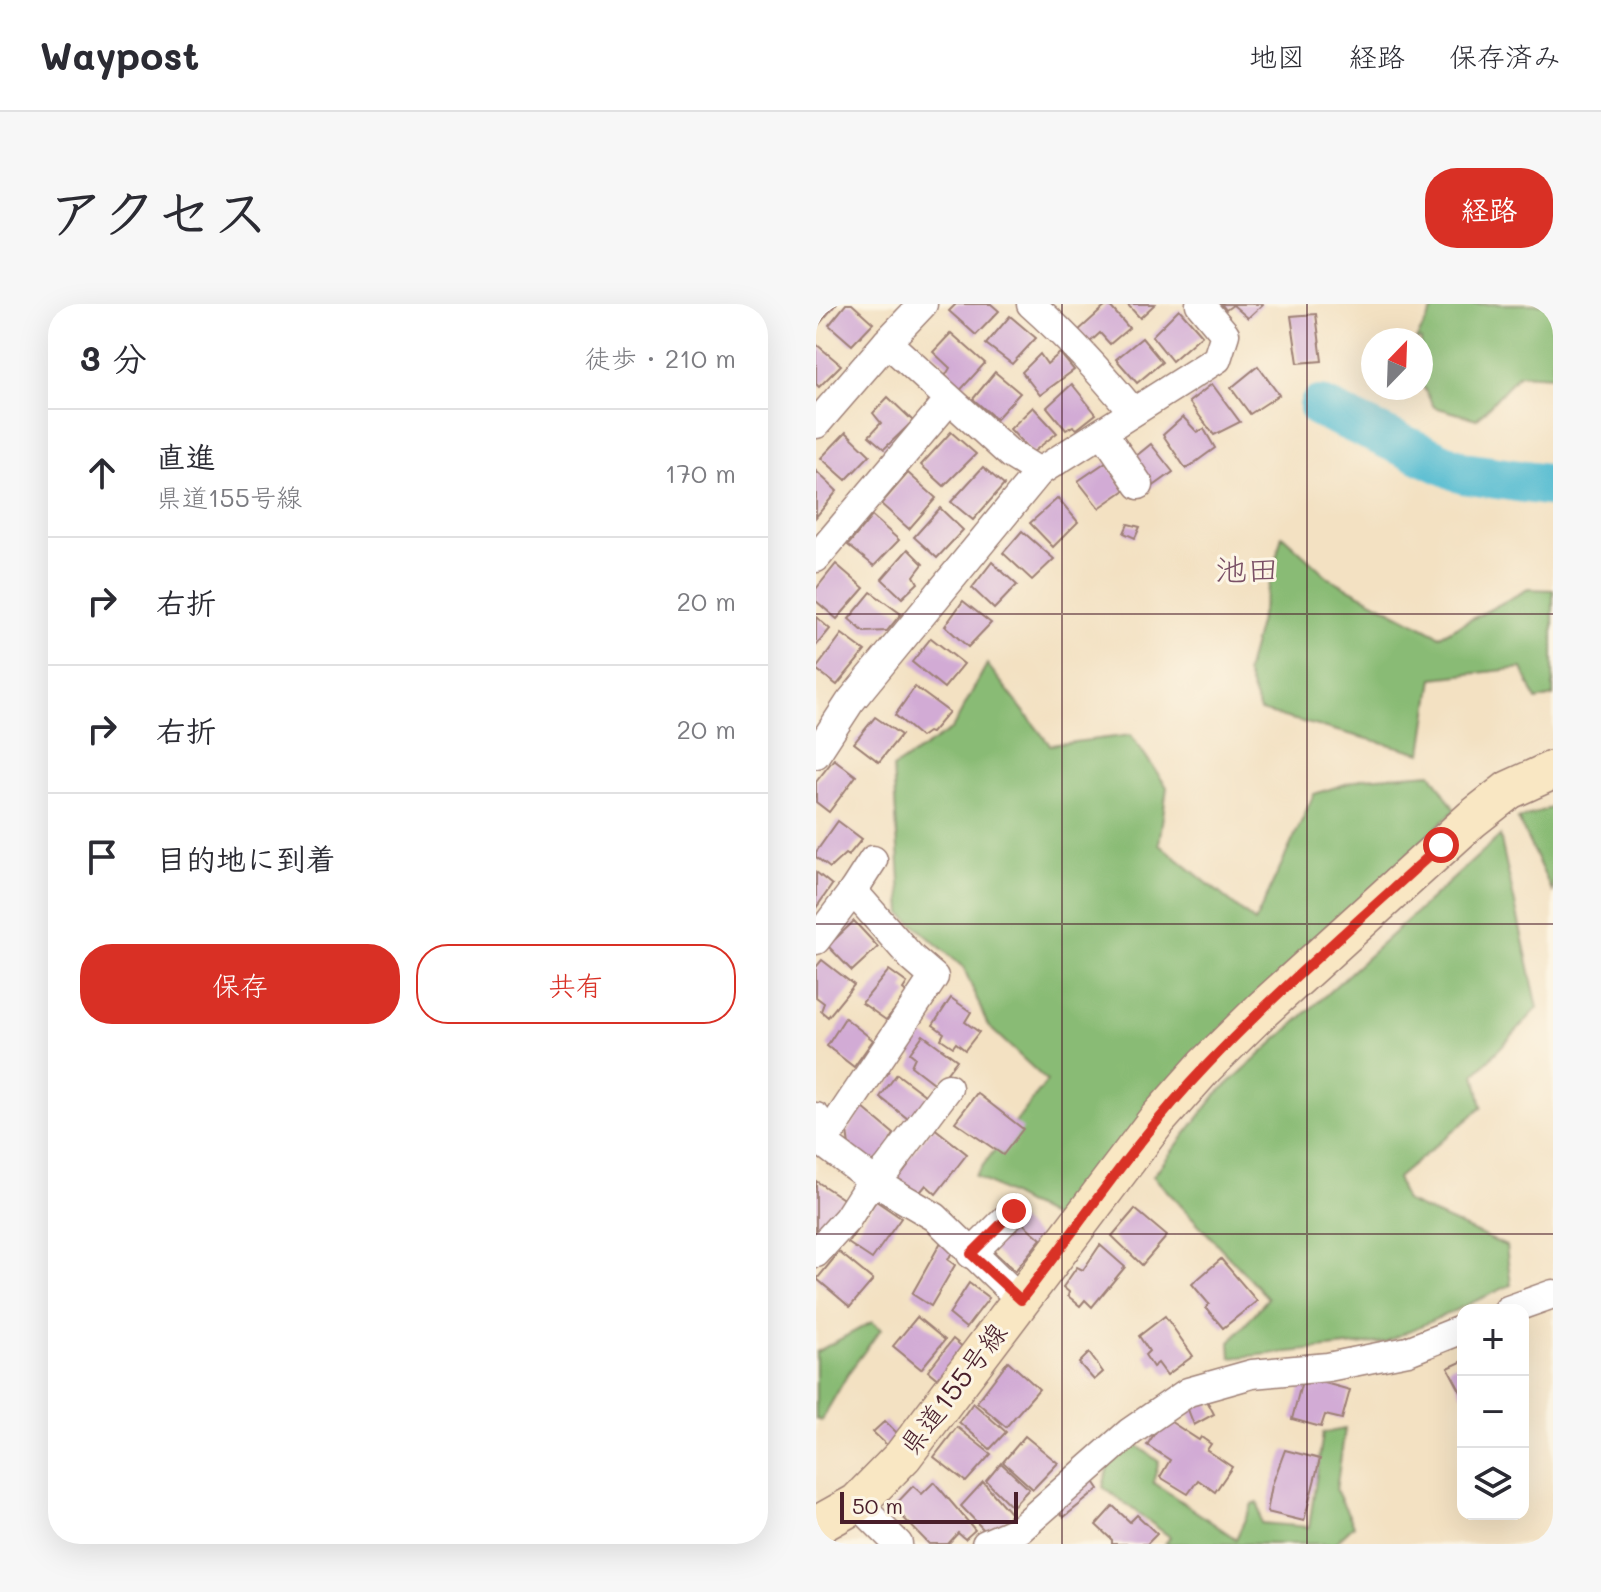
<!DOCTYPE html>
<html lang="ja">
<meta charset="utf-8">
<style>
body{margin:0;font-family:Mali,"Klee One",sans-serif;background:#f7f7f7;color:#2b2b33}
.controls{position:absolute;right:24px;bottom:24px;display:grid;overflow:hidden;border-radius:16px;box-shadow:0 8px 32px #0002}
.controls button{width:72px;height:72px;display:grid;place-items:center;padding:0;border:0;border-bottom:2px solid #e1e1e2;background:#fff;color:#2b2b33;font:40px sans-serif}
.compass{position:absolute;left:545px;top:24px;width:72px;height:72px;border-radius:50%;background:#fff;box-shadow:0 8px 32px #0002;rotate:23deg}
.scale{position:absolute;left:24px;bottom:20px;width:178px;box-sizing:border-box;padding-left:8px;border:4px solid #4a1f2b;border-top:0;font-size:22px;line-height:28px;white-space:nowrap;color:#4a1f2b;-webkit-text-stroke:6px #fcf5e5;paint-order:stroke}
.stop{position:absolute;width:24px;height:24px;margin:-18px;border:6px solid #d93025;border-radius:50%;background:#fff}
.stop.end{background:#d93025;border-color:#fff;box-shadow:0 2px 8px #0008}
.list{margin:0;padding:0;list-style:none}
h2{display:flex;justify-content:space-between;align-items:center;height:104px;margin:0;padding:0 32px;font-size:34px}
h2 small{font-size:26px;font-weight:400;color:#7c7c81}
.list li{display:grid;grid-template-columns:52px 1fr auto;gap:24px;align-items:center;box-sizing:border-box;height:128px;padding:0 32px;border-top:2px solid #e1e1e2}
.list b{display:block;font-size:30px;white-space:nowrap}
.list p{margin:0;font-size:26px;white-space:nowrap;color:#7c7c81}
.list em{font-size:26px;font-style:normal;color:#7c7c81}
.actions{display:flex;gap:16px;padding:24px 32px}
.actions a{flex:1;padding:18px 0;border:2px solid #d93025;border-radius:32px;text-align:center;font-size:28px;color:#d93025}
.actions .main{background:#d93025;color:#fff}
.icon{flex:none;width:44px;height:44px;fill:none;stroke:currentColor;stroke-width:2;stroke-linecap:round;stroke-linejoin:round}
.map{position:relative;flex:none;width:737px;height:1240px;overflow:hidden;border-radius:32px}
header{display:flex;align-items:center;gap:48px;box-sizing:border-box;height:112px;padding:0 40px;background:#fff;border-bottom:2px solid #e1e1e2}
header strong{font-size:38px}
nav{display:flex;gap:44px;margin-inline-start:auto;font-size:28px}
.intro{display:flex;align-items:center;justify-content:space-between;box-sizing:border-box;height:192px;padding:0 48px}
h1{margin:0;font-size:56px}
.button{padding:20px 36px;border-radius:32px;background:#d93025;color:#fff;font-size:28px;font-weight:700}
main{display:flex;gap:48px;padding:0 48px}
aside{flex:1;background:#fff;border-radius:32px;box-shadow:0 8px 32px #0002}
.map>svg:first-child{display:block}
.forest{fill:#89bb74;stroke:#6a6d50;stroke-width:2}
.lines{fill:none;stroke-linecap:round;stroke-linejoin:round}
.river{stroke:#54bcd1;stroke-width:42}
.building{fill:#d2abd5}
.minor-casing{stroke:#9e8076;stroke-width:31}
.secondary-casing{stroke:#9e8076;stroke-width:41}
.minor{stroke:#fff;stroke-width:28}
.secondary{stroke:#f9e7c3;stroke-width:38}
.route{stroke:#d93025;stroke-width:10}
.grid{fill:none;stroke:#4a1f2b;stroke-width:2;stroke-opacity:0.55}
.labels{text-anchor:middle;stroke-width:6;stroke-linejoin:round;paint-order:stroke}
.street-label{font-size:28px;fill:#4a1f2b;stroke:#fcf5e5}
.quarter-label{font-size:32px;fill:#7a5066;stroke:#fcf5e5}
</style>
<header>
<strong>Waypost</strong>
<nav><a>地図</a><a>経路</a><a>保存済み</a></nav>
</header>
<div class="intro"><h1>アクセス</h1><a class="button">経路</a></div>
<main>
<aside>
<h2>3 分<small>徒歩 · 210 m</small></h2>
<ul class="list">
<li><svg class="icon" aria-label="ahead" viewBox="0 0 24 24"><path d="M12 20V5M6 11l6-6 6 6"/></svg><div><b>直進</b><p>県道155号線</p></div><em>170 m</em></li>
<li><svg class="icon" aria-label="right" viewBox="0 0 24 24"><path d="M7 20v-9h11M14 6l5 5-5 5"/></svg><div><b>右折</b></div><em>20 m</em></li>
<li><svg class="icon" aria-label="right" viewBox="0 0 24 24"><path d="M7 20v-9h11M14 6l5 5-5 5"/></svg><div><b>右折</b></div><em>20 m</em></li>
<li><svg class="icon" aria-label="arrive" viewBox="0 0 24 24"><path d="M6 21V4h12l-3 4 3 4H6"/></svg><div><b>目的地に到着</b></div></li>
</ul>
<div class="actions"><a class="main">保存</a><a>共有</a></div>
</aside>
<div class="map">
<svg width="737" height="1240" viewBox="0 0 737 1240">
<rect width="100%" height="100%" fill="#fcf5e5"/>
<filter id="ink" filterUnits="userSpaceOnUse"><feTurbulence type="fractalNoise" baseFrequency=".0125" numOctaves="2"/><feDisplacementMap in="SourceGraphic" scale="16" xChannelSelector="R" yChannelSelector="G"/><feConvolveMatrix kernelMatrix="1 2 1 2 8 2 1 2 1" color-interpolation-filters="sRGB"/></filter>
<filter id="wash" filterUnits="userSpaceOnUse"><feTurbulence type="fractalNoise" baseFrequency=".006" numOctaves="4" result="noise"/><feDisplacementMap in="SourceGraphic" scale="32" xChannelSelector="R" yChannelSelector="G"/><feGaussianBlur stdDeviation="1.8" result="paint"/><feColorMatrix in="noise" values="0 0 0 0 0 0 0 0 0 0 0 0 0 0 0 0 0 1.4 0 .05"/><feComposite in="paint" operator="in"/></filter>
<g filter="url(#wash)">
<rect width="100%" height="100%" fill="#f3e1c2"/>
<g class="forest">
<polygon points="620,0 737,0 737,72 703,70 661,115 618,103 605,79 605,36 600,36"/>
<polygon points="466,231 513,274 624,332 712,285 737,286 737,392 720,396 706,364 617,374 606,449 444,407 430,369"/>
<polygon points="171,360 234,441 315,431 351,483 343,540 439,618 498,490 548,474 615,469 639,506 366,765 241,916 159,872 231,777 172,722 148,664 86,610 77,464 136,425"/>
<polygon points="737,503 737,589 702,515"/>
<polygon points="684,532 722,704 659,770 666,803 581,874 589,897 690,942 695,981 569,1038 415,1054 414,1038 452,994 337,872 400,791"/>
<polygon points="56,1018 65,1025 33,1068 5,1117 0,1115 0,1048"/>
<polygon points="529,1125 520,1186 538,1221 518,1240 349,1240 354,1233 287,1183 293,1159 318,1139 343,1158 337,1178 420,1235 436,1200 442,1198 445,1219 493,1223 507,1129"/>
</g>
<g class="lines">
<polyline class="river" points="504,103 647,169 737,182"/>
</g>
<g id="blocks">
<g class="building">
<polygon points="0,0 20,0 0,24"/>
<polygon points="30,0 36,0 57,19 36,41 13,21"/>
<polygon points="140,0 175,0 183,7 160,31 133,7"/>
<polygon points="292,0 313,24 294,40 284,29 273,39 262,27"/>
<polygon points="311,0 339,0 324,14"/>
<polygon points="405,0 447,0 432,14 417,1 410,6"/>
<polygon points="363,5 386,31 356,57 336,32"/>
<polygon points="500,10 506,57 482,59 475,12"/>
<polygon points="194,12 220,34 196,60 170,40"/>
<polygon points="135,29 169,59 140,91 125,79 134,64 117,48"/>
<polygon points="326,34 346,58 321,79 300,55"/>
<polygon points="0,40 25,61 3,83 0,80"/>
<polygon points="244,49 258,66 224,91 206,68 224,50 231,60"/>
<polygon points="442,62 463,91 434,110 415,84"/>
<polygon points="179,68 204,89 180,115 157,95"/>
<polygon points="256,80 280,110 261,125 257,122 250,126 231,103"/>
<polygon points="396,80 424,118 398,131 373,98"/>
<polygon points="72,93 97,117 68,145 53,132 65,119 57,109"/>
<polygon points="217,103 241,129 216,149 194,125"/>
<polygon points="367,113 381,128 388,125 399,144 370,165 347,131"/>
<polygon points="30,128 54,151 30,176 5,154"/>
<polygon points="135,128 160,150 128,182 105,161"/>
<polygon points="335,140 357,168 332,186 314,157"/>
<polygon points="290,158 309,186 283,204 262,177"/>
<polygon points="167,163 188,181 157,216 135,198"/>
<polygon points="0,167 21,187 0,213"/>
<polygon points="92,169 120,194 93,225 65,200"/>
<polygon points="242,194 262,218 237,243 214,219"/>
<polygon points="124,204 147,226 121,254 98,233"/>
<polygon points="56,212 83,236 58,262 32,241"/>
<polygon points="312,220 324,223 319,234 308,229"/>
<polygon points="206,227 238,255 216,276 187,249"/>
<polygon points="92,245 107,260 98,272 102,279 86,294 66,275"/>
<polygon points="176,258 201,281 178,305 156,284"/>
<polygon points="20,260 48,284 21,315 0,297 0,285"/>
<polygon points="55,288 85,310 71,327 48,328 33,315"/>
<polygon points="147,297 175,319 152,343 129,322"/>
<polygon points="0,313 14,325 0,342"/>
<polygon points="26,330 49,347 21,381 0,365"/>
<polygon points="115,334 148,360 128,384 96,358"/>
<polygon points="99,383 133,408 115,429 112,428 105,433 79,411"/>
<polygon points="59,413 85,431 63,458 38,439"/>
<polygon points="18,455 40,472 13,508 0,498 0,478"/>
<polygon points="22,517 46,535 32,552 29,550 14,564 0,553 0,548"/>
<polygon points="0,568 16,581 0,604"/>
<polygon points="38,617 62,643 36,667 12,642"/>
<polygon points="6,656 38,681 12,713 5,707 8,699 0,693 0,663"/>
<polygon points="73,666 91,679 87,685 92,690 70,716 46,699"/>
<polygon points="135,694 155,708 149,718 163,728 149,746 140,739 137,743 125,735 128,729 117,721"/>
<polygon points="29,714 57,736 38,763 11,742"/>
<polygon points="107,731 141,756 121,782 95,762 99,753 94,749"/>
<polygon points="81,770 114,795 96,818 64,793"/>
<polygon points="161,789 207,825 187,851 139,818"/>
<polygon points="47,804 78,830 74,837 80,841 68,858 62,854 55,863 34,849 31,828"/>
<polygon points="117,823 151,850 120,890 110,881 101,892 77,875"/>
<polygon points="0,877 32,898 8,932 0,927"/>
<polygon points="60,897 85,914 56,955 32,939"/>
<polygon points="319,905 351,932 326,961 296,932"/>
<polygon points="198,912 225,935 199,967 173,943"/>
<polygon points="125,938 137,946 132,956 139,961 115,1002 96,990"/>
<polygon points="284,941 309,963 276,1003 269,996 264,1002 252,992 253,988 247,983 261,963 267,966"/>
<polygon points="23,948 57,976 34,1003 1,975"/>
<polygon points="405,955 441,997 407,1024 390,1004 393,1000 376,980"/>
<polygon points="153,979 173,994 150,1024 133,1010"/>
<polygon points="349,1012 377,1052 351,1071 342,1059 337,1063 329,1051 333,1047 323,1032"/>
<polygon points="101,1013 129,1036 105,1065 77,1042"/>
<polygon points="137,1035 155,1050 130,1082 112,1067"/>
<polygon points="273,1049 287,1068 278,1076 263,1059"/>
<polygon points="192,1057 223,1085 190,1123 161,1098"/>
<polygon points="647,1057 647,1092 632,1064"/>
<polygon points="487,1073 534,1086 526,1115 509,1111 505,1123 476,1115"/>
<polygon points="386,1087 398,1110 378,1121 368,1095"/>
<polygon points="157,1099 190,1128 174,1145 143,1118"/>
<polygon points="349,1114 383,1136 385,1133 395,1140 391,1146 416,1163 399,1188 382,1176 372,1190 344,1173 354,1156 331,1141"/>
<polygon points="69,1117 85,1133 73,1143 57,1128"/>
<polygon points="141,1123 175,1150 150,1178 118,1153"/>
<polygon points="209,1132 242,1159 217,1185 187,1158"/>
<polygon points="469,1146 504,1155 488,1217 451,1208 456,1181"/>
<polygon points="185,1159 213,1185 196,1203 170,1177"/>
<polygon points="273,1170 283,1185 248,1213 239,1202"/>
<polygon points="118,1178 159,1226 149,1235 142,1229 132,1240 113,1240 77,1203 97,1182 106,1190"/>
<polygon points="167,1178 195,1210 185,1222 169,1227 145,1202"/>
<polygon points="297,1202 314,1218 321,1211 341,1230 331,1240 296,1240 296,1236 280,1221"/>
</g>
</g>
</g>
<g filter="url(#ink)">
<use href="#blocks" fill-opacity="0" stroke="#9e8076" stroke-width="2"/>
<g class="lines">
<g class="minor-casing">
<g id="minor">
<path d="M 215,0 C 252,33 286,70 317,108"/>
<polyline points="71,38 194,150 223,168"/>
<polyline points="0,120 71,38 107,0"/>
<polyline points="287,128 323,181"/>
<polyline points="0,254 133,96"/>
<polyline points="0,450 34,398 223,168 401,55 409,30 384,0"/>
<polyline points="37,587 57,556"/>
<polyline points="0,636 37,587 96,654 118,673 7,839"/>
<polyline points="0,813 7,839 59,878 119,913 205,996"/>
<polyline points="0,949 31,915 47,890 72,864 132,784"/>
<polyline points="155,950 198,907"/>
<polyline points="692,1006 737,990"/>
<polyline points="41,1199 82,1240"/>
<polyline points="170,1240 204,1225 314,1128 372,1088 436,1070 512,1063 592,1047 647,1025"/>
</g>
</g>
<g class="secondary-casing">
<polyline id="secondary" points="0,1222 41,1199 87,1152 341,816 389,762 447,705 656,515 693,486 737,466"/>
</g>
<use href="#minor" class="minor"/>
<use href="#secondary" class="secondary"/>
</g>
</g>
<g class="lines" filter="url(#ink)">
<path class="route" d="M 198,907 L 155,950 L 205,996 C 266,918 321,834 390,762 C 464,684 546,614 625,541"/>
</g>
<path class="grid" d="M 246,0 L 246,1240M 491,0 L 491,1240M 0,310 L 737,310M 0,620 L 737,620M 0,930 L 737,930"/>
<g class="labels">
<g class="street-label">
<text transform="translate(137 1085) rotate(-53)" y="10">県道155号線</text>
</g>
<g class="quarter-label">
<text x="431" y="277">池田</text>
</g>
</g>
</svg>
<div class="controls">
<button>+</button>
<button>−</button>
<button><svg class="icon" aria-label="layers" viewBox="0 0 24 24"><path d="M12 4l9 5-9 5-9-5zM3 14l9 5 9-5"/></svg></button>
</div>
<svg class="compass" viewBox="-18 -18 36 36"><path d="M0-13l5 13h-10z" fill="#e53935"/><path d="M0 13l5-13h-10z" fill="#7c7c81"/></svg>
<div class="scale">50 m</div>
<div class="stop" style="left:625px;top:541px"></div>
<div class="stop end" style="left:198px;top:907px"></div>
</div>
</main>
